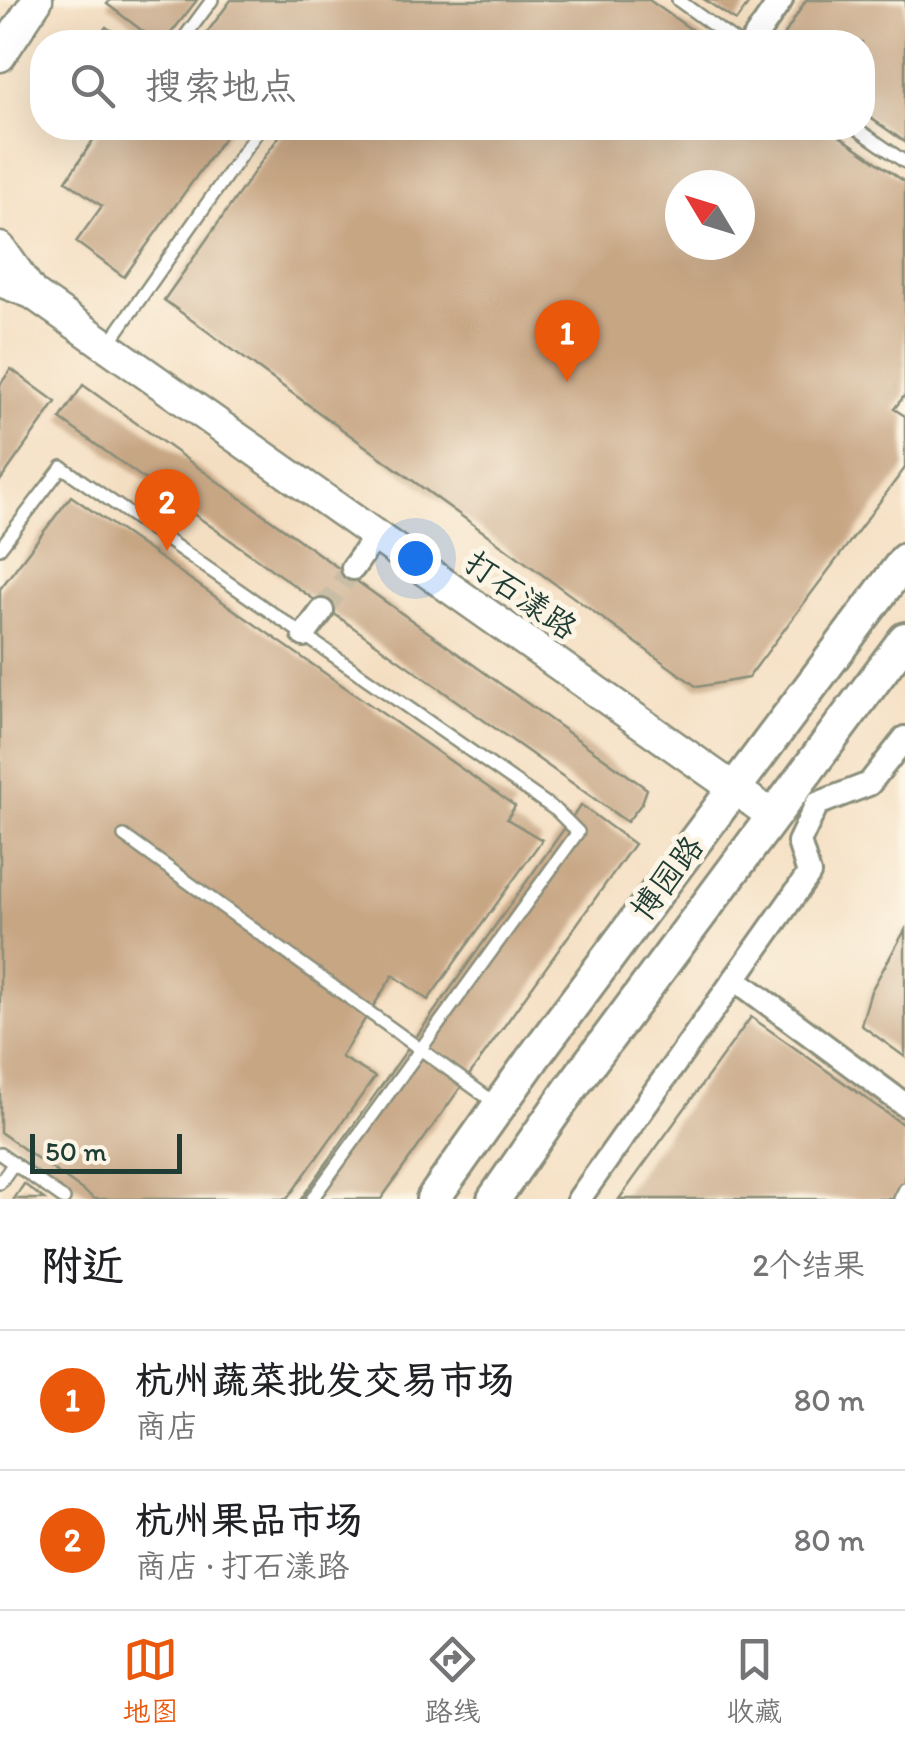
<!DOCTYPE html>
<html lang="zh">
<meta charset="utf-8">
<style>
body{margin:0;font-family:Itim,"LXGW WenKai TC",sans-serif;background:#f6f6f6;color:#202124}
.compass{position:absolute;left:665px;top:170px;width:90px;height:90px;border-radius:50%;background:#fff;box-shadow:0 10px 40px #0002;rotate:308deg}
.scale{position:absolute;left:30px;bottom:25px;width:152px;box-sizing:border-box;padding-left:10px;border:5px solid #1f3d34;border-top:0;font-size:28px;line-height:35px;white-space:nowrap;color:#1f3d34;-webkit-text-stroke:8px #fcf5e5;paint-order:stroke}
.you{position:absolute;left:415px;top:558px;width:35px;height:35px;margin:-25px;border:8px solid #fff;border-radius:50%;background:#1a73e8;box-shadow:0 0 0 15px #1a73e833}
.badge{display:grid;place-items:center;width:65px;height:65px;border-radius:50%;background:#ea580c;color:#fff;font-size:32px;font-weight:700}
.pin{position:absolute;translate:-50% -82px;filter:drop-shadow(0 2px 5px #0008)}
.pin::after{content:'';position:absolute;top:52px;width:35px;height:30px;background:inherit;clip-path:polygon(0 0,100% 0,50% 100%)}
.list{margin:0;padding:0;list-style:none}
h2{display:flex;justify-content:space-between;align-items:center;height:130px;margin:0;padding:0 40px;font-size:42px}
h2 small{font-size:32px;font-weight:400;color:#757577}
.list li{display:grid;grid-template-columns:65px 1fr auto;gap:30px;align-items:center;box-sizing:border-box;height:140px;padding:0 40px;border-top:2px solid #e0e0e0}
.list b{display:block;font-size:38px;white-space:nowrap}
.list p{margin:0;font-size:32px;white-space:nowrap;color:#757577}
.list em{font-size:32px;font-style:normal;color:#757577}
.icon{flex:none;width:55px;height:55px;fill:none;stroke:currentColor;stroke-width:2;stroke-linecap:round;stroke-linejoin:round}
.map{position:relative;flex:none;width:905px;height:1199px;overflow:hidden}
.search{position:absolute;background:#fff;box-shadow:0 10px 40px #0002;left:30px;right:30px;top:30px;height:110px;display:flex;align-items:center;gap:25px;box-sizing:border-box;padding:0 35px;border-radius:40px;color:#757577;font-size:38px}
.sheet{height:410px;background:#fff}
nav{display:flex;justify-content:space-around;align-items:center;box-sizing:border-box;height:140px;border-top:2px solid #e0e0e0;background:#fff;font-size:28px;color:#757577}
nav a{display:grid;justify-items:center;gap:5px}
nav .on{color:#ea580c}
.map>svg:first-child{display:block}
.building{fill:#c7a684;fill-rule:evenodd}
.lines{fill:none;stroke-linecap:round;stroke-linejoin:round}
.minor-tunnel{stroke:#c9bea5;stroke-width:22;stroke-dasharray:22 11;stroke-linecap:butt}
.service-casing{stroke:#8a8e7a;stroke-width:16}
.minor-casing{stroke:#8a8e7a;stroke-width:28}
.tertiary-casing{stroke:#8a8e7a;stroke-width:35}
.secondary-casing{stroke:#8a8e7a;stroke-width:38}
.service{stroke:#fff;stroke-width:11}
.minor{stroke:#fff;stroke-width:22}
.tertiary{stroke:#fff;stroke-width:30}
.secondary{stroke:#fff;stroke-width:32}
.labels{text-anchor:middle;stroke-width:10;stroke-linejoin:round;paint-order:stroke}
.street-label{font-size:32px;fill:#1f3d34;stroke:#fcf5e5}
</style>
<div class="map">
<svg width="905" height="1199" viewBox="0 0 905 1199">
<rect width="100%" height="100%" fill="#fcf5e5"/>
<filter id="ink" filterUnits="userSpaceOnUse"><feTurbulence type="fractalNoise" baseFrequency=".01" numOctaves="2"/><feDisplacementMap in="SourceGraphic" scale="20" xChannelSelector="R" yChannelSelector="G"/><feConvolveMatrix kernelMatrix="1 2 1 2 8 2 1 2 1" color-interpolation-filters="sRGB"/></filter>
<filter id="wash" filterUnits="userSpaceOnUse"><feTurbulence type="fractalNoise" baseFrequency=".0048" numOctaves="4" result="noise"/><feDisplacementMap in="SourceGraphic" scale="40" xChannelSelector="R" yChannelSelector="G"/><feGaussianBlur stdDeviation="2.25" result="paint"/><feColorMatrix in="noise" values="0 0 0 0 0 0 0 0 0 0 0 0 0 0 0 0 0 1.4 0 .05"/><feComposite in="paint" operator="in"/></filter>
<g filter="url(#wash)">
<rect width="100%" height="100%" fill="#f4dec1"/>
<g id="blocks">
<g class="building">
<polygon points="110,0 197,0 164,42 157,42 107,4"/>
<polygon points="231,0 649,0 709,42 200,42"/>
<polygon points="705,0 751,0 736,21"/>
<polygon points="806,0 905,0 905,142 862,112 862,42 780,42"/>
<polygon points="106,27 128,42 95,42"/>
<polygon points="101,128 231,128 124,277 76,242 102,206 66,181"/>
<path d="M 285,128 L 828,128 L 905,182 L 905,395 L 894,409 L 905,416 L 905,468 L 748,678 L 697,687 L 164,300 ZM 680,185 L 740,185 L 740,245 L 680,245 Z"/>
<polygon points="11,369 56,402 0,481 0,385"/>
<polygon points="83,385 647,789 642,803 627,822 60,419"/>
<polygon points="71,496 515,806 507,819 542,840 428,1000 393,975 341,1057 375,1077 287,1199 95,1199 0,1132 0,589"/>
<polygon points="581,805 634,844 381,1199 301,1199"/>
<polygon points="905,930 905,1057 861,1025 871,991"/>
<polygon points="751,1017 905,1126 905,1199 619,1199"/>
<polygon points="24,1184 44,1199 14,1199"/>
</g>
</g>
</g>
<g filter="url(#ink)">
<use href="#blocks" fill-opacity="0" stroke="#8a8e7a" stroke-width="2.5"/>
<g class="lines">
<polyline class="minor-tunnel" points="322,611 353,568"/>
<g class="service-casing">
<g id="service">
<polyline points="678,0 736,42"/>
<polyline points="181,42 212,0"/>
<polyline points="856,128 905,162"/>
<polyline points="107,346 260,128"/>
<polyline points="0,548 62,467 557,811 578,832 312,1199"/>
<polyline points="124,836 498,1105"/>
<polyline points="0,1154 64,1199"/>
<polyline points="0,1183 14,1163"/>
<polyline points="900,1199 905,1189"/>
</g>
</g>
<g class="minor-casing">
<g id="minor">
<polyline points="752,42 781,0"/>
<polyline points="353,568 376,535"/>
<polyline points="304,635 322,611"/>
<polyline points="735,979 905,1105"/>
<polyline points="579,1199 809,874 799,842 817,804 869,784 905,738"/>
</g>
</g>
<g class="tertiary-casing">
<g id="tertiary">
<polyline points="0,56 37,0"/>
<polyline points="0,248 32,293"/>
<polyline points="0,281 32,293 773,816"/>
</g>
</g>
<g class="secondary-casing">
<g id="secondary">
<polyline points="433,1199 533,1058 905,560"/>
<polyline points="494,1199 571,1088 905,639"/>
</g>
</g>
<use href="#service" class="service"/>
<use href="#minor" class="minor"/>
<use href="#tertiary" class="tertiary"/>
<use href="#secondary" class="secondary"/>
</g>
</g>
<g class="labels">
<g class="street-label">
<text transform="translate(521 595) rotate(35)" y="11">打石漾路</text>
<text transform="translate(667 878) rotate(-53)" y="11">博园路</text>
</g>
</g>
</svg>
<svg class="compass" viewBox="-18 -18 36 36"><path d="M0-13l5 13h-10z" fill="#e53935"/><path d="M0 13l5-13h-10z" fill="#757577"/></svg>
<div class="scale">50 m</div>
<div class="you"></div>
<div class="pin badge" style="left:567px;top:382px">1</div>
<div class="pin badge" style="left:167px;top:551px">2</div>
<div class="search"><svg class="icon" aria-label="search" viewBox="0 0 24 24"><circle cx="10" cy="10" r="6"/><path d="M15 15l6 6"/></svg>搜索地点</div>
</div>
<section class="sheet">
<h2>附近<small>2个结果</small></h2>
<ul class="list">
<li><span class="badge">1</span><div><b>杭州蔬菜批发交易市场</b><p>商店</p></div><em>80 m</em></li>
<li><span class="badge">2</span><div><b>杭州果品市场</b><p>商店 · 打石漾路</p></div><em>80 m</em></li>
</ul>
</section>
<nav>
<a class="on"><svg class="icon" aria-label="map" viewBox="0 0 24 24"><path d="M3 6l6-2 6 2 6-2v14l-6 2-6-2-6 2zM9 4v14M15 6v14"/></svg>地图</a>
<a><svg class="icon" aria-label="directions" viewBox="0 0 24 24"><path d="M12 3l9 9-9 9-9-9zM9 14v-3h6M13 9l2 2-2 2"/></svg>路线</a>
<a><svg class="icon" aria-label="saved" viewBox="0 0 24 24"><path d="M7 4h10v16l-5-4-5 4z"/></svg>收藏</a>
</nav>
